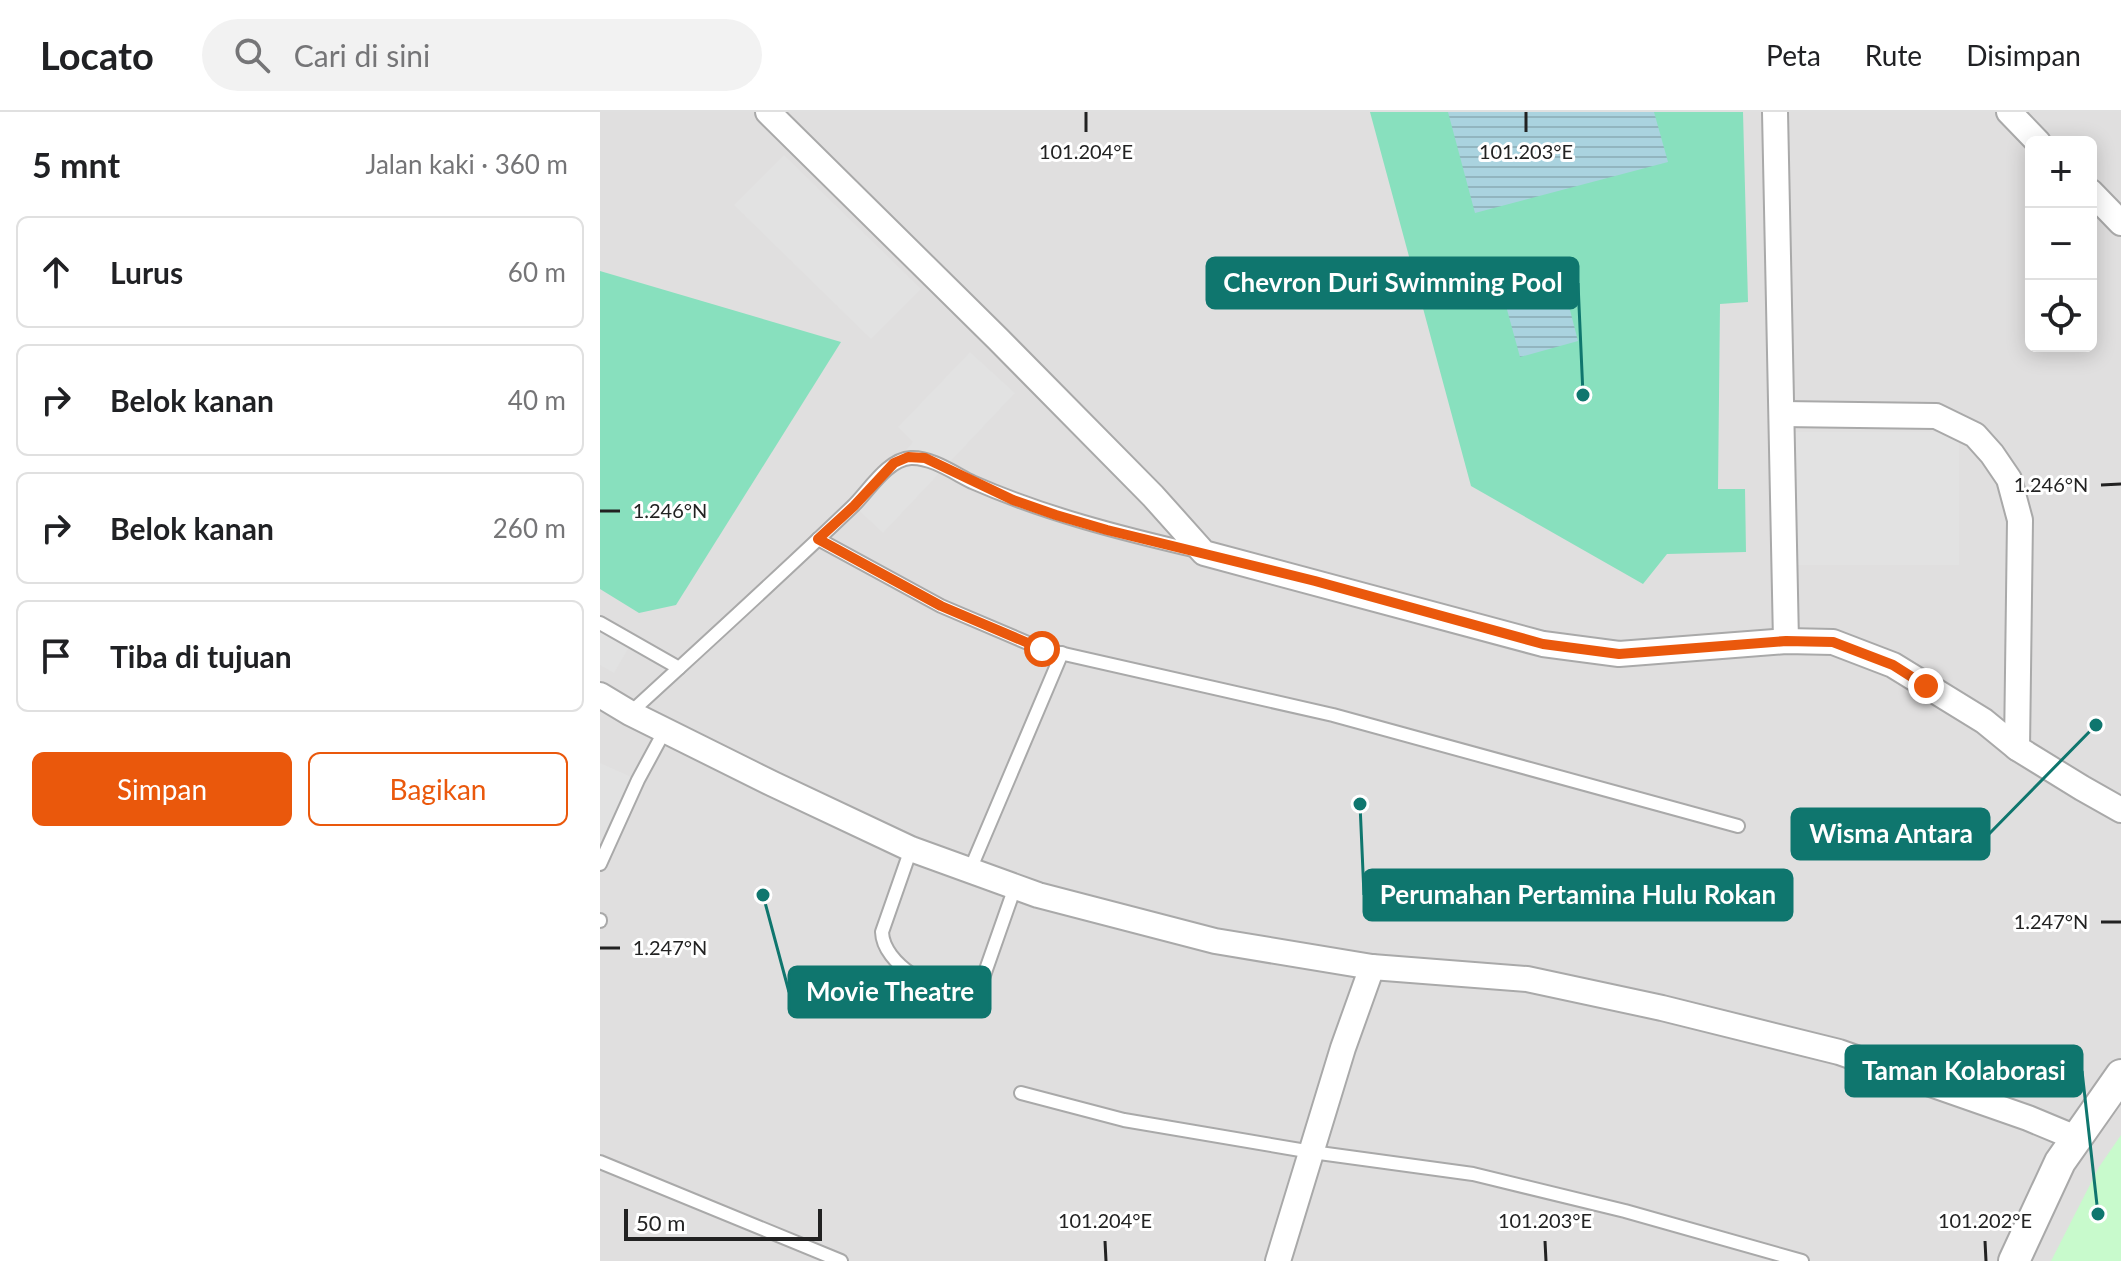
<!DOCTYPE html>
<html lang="id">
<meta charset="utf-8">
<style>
body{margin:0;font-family:Lato,sans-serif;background:#f2f2f2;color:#202124}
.controls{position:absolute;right:24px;top:24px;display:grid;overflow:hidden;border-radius:12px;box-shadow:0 4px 20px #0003}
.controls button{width:72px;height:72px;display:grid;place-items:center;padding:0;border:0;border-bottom:2px solid #e0e0e0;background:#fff;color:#202124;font:40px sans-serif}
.scale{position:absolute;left:24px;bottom:20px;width:198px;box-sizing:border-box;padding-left:8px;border:4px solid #222;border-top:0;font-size:22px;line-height:28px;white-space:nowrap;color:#222;-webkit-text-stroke:6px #fff;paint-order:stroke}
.stop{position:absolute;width:24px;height:24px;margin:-18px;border:6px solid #ea580c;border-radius:50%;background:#fff}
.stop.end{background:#ea580c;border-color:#fff;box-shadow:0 2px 8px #0008}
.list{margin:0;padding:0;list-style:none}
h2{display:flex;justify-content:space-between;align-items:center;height:104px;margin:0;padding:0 32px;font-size:34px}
h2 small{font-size:26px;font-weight:400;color:#757577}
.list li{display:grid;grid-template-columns:52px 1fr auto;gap:24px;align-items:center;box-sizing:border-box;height:112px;margin:0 16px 16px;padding:0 16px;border:2px solid #e0e0e0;border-radius:12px}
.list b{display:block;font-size:30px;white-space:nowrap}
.list em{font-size:26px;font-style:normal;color:#757577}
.actions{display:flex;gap:16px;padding:24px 32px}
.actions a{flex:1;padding:18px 0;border:2px solid #ea580c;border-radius:12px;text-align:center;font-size:28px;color:#ea580c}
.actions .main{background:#ea580c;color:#fff}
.icon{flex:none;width:44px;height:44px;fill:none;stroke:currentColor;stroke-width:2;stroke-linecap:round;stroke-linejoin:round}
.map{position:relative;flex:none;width:1521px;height:1149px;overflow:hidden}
header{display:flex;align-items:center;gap:48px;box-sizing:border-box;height:112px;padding:0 40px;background:#fff;border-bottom:2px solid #e0e0e0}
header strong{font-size:38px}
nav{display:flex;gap:44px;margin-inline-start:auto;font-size:28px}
.search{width:560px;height:72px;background:#f2f2f2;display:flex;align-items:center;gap:20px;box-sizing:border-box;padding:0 28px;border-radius:44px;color:#757577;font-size:30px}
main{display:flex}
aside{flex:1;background:#fff}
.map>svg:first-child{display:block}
.residential{fill:#e0dfdf;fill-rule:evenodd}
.park{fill:#c8facc}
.pitch{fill:#88e0be}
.parking{fill:#e2e2e2}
.water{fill:url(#water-rules)}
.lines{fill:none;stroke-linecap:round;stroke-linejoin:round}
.service-casing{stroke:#a9a9a9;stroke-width:16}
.minor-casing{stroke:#a9a9a9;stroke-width:28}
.tertiary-casing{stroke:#a9a9a9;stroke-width:34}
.service{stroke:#fff;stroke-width:12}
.minor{stroke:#fff;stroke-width:24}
.tertiary{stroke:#fff;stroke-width:30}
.route{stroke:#ea580c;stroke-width:10}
.ticks{fill:none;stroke:#222;stroke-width:3}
.ticks-label{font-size:20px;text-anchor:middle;fill:#222;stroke:#fff;stroke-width:6;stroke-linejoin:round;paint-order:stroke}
.leader{fill:none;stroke:#0f766e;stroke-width:3}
.callout-dot{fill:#0f766e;stroke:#fff;stroke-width:3}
.callout{fill:#0f766e;stroke:#0f766e;stroke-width:3}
.callout-label{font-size:26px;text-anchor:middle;font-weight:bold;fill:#fff}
</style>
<header>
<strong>Locato</strong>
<div class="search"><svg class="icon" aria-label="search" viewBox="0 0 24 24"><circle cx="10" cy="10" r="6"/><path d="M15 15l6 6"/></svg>Cari di sini</div>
<nav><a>Peta</a><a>Rute</a><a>Disimpan</a></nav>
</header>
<main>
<aside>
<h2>5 mnt<small>Jalan kaki · 360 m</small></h2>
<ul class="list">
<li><svg class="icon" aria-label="ahead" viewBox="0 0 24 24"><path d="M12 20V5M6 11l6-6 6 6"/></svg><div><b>Lurus</b></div><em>60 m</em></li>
<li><svg class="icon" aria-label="right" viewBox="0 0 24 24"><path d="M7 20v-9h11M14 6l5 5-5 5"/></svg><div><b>Belok kanan</b></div><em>40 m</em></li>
<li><svg class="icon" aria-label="right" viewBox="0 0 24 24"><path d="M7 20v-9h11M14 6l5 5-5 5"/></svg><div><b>Belok kanan</b></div><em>260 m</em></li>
<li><svg class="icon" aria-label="arrive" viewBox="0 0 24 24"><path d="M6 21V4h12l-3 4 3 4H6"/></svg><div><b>Tiba di tujuan</b></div></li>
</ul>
<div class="actions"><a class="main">Simpan</a><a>Bagikan</a></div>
</aside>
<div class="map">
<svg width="1521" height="1149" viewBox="0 0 1521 1149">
<defs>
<pattern id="water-rules" width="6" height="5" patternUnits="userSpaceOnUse" patternTransform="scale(2)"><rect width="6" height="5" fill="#aad3df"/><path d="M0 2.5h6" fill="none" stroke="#92b5bf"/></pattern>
</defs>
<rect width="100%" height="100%" fill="#f2efe9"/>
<path class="residential" d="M 0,0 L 1521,0 L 1521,1149 L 0,1149 ZM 1431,30 L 1491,30 L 1491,234 L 1431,234 Z"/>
<polygon class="park" points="1521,1023 1521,1149 1451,1149 1499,1055"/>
<g class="pitch">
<polygon points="770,0 1143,0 1148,190 1120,192 1118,377 1145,377 1146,440 1067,442 1043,472 871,374"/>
<polygon points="0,159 241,230 76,493 39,501 0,477"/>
</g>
<g class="parking">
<polygon points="184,43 321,177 271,227 134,93"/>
<polygon points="370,240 415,281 283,421 254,394 313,330 298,315"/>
<rect x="1194" y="320" width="165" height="133"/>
<polygon points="0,511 32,530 14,561 0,553"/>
<polygon points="0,651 38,668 0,752"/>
</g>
<g class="water">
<polygon points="848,0 1054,0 1068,50 875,101"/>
<polygon points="959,156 978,229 920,245 900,172"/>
</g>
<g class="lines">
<g class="service-casing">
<g id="service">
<polyline points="218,427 341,494 442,537 733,603 1138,714"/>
<polyline points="0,511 79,556"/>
<path d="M 30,601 C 104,533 179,465 252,395 C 268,380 287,347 311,346 C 331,345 354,361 372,370 C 445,402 520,421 597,439"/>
<path d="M 311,737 L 282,820 C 283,852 335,883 365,878 C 370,877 377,872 382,869 L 415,775"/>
<polyline points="0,752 38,668 65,618"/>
<polyline points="370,758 462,541"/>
<polyline points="0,809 0,808"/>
<polyline points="421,981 524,1008 712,1040 873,1062 1025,1099 1202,1149"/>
<polyline points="0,1050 241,1149"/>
</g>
</g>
<g class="minor-casing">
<g id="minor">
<polyline points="168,0 398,227 553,384 604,441 943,532 1019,542 1186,529 1233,530 1293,553 1384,609 1417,636 1482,676 1521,698"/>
<polyline points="1175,0 1186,529"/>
<polyline points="1409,0 1438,30"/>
<polyline points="1491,80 1521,111"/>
<polyline points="1182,302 1336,304 1375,323 1392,342 1409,367 1420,408 1417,636"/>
<polyline points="0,583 30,601 173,672 311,737 438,783 615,829 772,855 927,867 1062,896 1239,940 1428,1006 1476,1026"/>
<polyline points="678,1149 743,936 772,855"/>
</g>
</g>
<g class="tertiary-casing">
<polyline id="tertiary" points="1414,1149 1460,1050 1521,963"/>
</g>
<use href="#service" class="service"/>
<use href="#minor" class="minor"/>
<use href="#tertiary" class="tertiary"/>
</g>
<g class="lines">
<polyline class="route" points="442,537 341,494 218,427 254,394 294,351 308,345 325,346 413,388 456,403 507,418 715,469 943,532 1019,542 1186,529 1233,530 1293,553 1326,574"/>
</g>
<path class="ticks" d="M 486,0 L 486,20M 926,0 L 926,20M 1501,373 L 1521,372M 0,399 L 20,399M 1501,810 L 1521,810M 0,836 L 20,836M 505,1129 L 506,1149M 945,1129 L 946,1149M 1385,1129 L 1386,1149"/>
<g class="ticks-label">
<text x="486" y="47">101.204°E</text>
<text x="926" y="47">101.203°E</text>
<text x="1451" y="380">1.246°N</text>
<text x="70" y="406">1.246°N</text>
<text x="1451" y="817">1.247°N</text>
<text x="70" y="843">1.247°N</text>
<text x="505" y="1116">101.204°E</text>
<text x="945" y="1116">101.203°E</text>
<text x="1385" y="1116">101.202°E</text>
</g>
<path class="leader" d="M983 283L978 171M1496 613L1389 722M760 692L764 783M163 783L189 880M1498 1102L1482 959"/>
<g class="callout-dot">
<circle cx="983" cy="283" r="8"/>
<circle cx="1496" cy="613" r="8"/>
<circle cx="760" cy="692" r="8"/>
<circle cx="163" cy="783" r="8"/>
<circle cx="1498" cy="1102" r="8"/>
</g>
<g class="callout">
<rect x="607" y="146" width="371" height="50" rx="8"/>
<rect x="1192" y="697" width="197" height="50" rx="8"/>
<rect x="764" y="758" width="428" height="50" rx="8"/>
<rect x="189" y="855" width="201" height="50" rx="8"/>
<rect x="1246" y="934" width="236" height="50" rx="8"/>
</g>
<g class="callout-label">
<text x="793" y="180">Chevron Duri Swimming Pool</text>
<text x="1291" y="731">Wisma Antara</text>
<text x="978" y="792">Perumahan Pertamina Hulu Rokan</text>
<text x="290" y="889">Movie Theatre</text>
<text x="1364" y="968">Taman Kolaborasi</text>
</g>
</svg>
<div class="controls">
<button>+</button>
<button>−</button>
<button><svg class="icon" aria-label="locate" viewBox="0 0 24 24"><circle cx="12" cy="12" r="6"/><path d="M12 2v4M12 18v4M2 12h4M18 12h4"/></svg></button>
</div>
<div class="scale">50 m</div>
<div class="stop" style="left:442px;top:537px"></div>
<div class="stop end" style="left:1326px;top:574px"></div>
</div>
</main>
